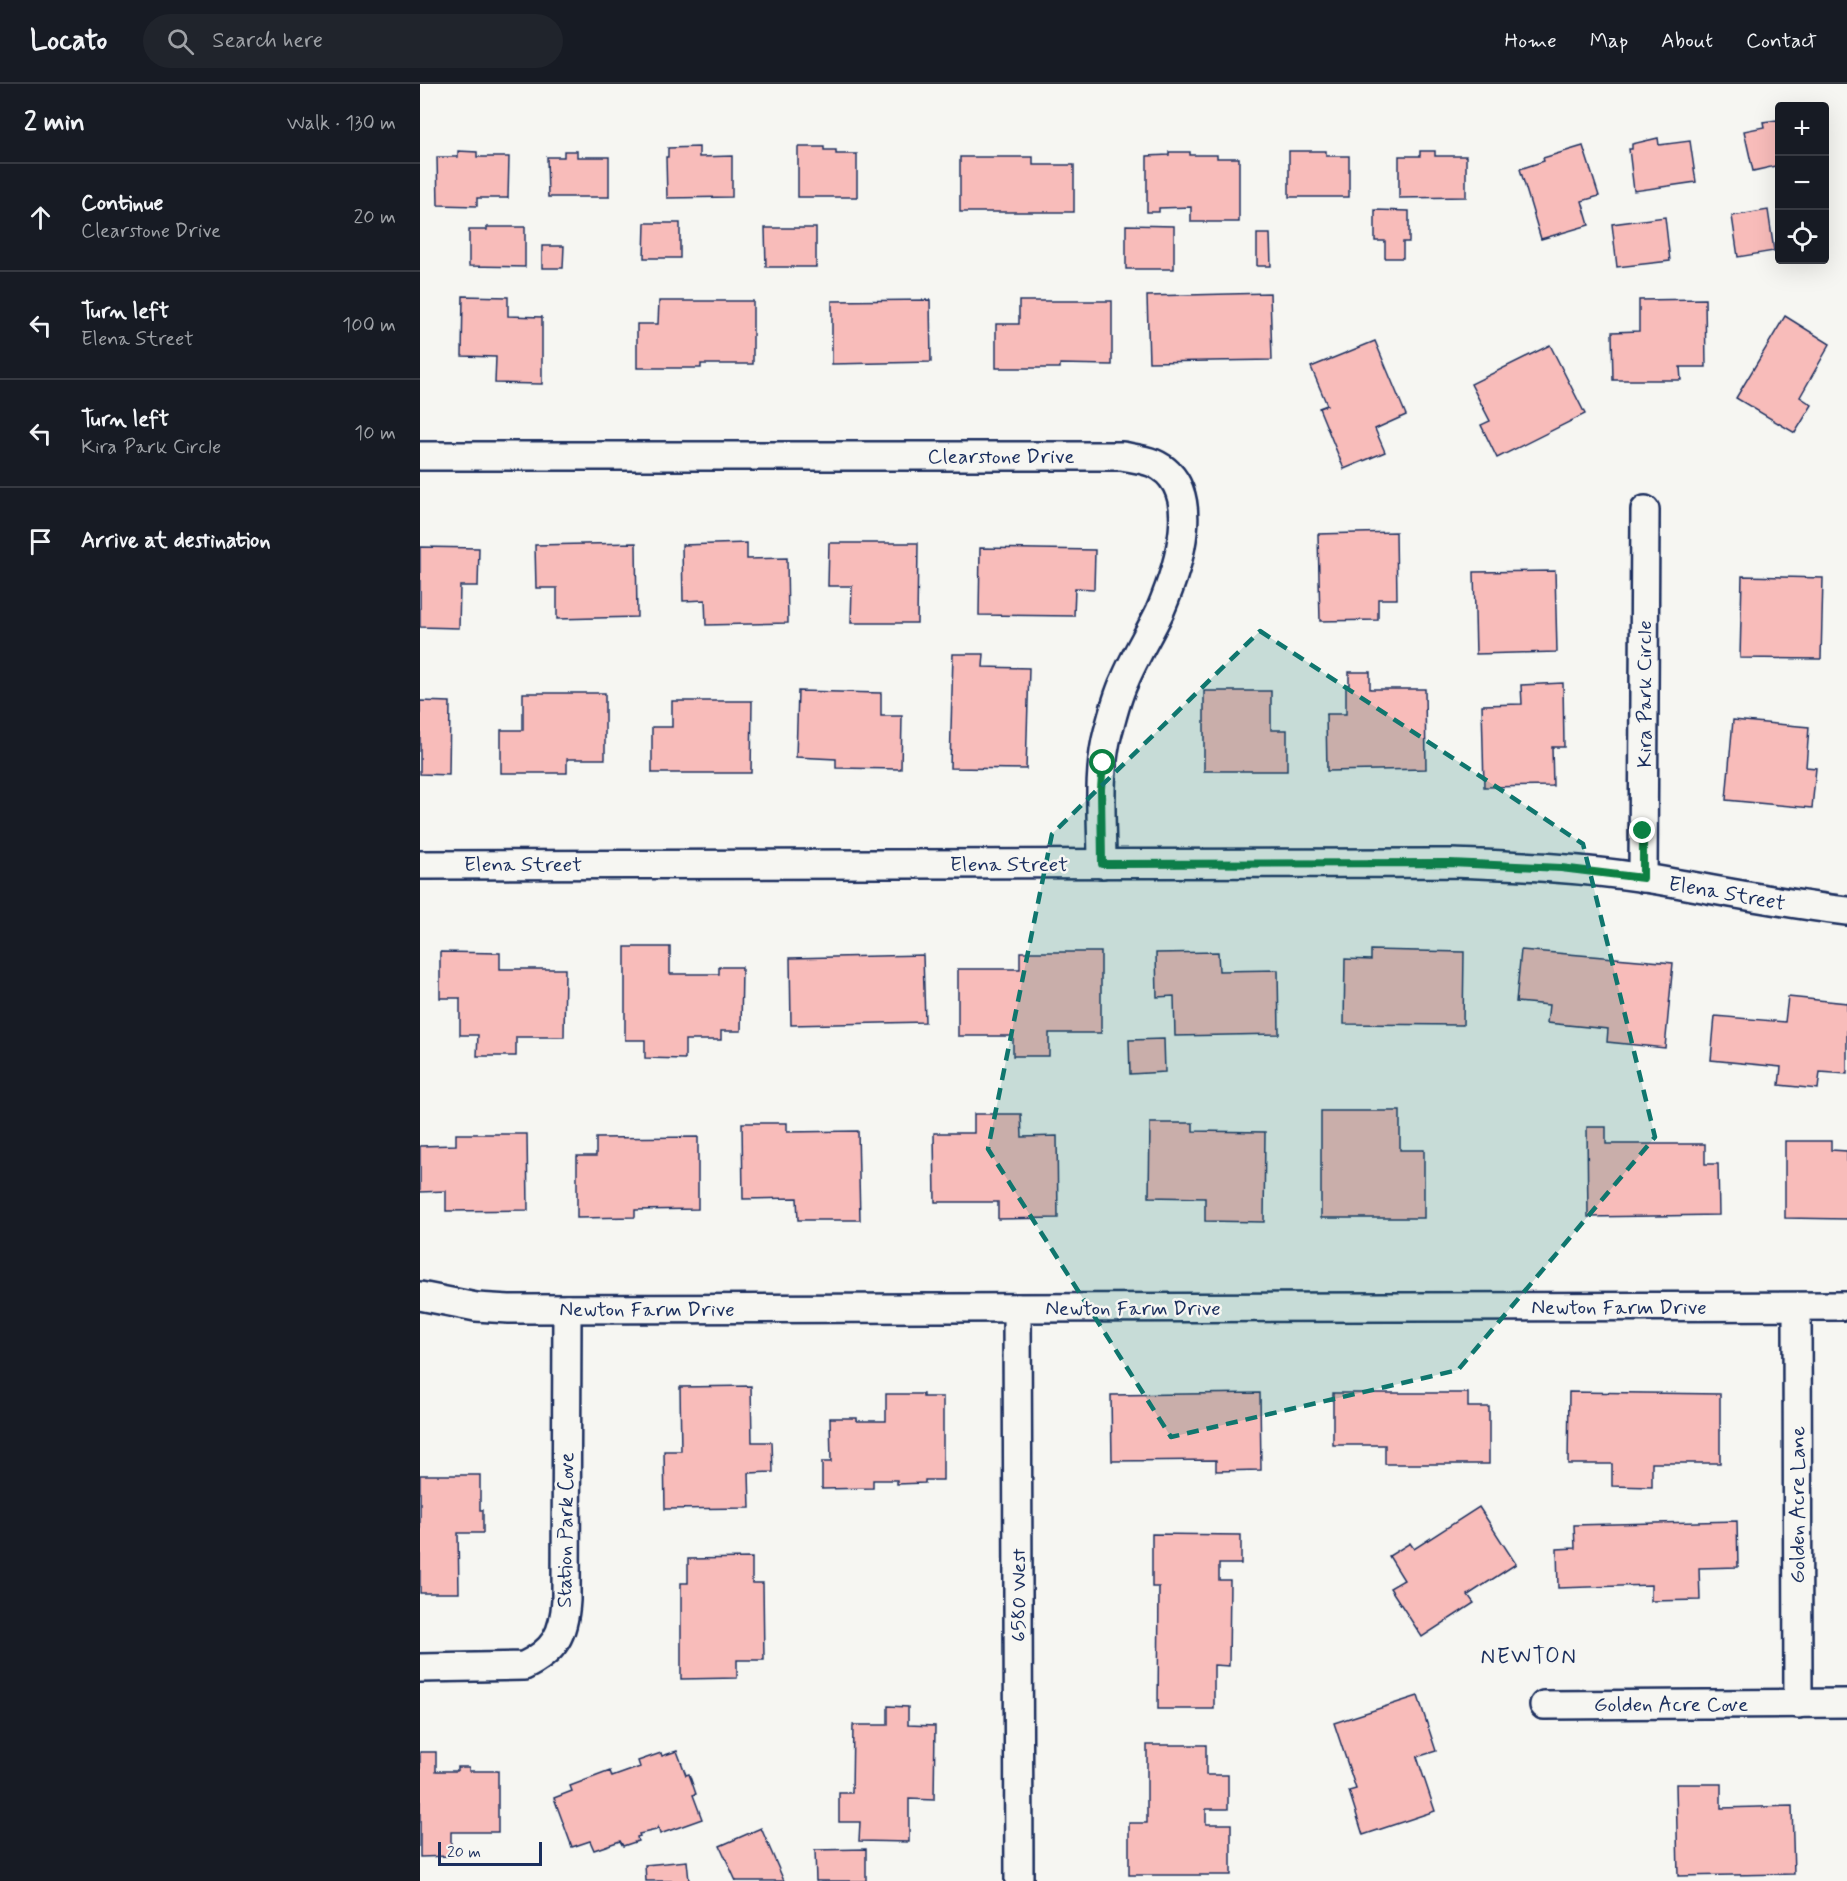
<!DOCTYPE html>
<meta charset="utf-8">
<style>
body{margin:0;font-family:Mynerve,sans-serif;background:#20242c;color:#f1f3f6}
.controls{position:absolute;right:18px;top:18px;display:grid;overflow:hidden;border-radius:6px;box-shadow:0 6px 24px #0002}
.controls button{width:54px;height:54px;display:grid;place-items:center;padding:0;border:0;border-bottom:2px solid #363941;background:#171b24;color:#f1f3f6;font:30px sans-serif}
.scale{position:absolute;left:18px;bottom:15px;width:104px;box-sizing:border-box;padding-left:6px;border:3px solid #1b2f5e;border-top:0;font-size:16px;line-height:21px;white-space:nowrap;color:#1b2f5e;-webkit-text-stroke:4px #f6f6f2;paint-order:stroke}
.stop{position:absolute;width:18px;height:18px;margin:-14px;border:4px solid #0b8043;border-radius:50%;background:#fff}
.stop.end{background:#0b8043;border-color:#fff;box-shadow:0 2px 6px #0008}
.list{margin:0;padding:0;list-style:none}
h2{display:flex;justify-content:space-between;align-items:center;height:78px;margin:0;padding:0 24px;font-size:26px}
h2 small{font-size:20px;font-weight:400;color:#9ea1a6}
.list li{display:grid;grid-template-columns:39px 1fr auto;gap:18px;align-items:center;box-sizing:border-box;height:108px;padding:0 24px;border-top:2px solid #363941}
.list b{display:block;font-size:22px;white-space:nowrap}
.list p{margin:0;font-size:20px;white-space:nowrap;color:#9ea1a6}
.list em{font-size:20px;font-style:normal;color:#9ea1a6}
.icon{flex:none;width:33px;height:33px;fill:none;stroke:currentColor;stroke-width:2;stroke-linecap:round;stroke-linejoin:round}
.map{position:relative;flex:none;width:1427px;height:1797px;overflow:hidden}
header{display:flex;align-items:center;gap:36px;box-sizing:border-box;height:84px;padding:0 30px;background:#171b24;border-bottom:2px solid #363941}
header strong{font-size:28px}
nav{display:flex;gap:33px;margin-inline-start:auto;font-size:21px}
.search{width:420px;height:54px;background:#20242c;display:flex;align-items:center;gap:15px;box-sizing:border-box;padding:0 21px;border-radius:33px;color:#9ea1a6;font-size:22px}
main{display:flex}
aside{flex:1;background:#171b24}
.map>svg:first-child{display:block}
.building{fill:#f8bcba;stroke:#1b2f5e;stroke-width:1.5}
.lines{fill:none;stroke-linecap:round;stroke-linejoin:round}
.minor-casing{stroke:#1b2f5e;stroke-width:32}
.minor{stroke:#f6f6f2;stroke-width:27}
.route{stroke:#0b8043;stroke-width:8}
.marked{fill:#0f766e;fill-opacity:0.2;stroke:#0f766e;stroke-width:4.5;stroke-dasharray:12 8;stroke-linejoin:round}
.labels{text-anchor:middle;stroke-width:5;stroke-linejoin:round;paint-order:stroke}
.street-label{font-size:21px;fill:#1b2f5e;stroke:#f6f6f2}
.neighbourhood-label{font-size:22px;letter-spacing:1.5px;fill:#1b2f5e;stroke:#f6f6f2}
</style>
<header>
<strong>Locato</strong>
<div class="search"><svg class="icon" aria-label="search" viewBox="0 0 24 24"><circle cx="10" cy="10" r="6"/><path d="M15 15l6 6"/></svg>Search here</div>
<nav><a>Home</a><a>Map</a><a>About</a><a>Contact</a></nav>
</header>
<main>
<aside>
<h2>2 min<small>Walk · 130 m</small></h2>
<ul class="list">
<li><svg class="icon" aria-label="ahead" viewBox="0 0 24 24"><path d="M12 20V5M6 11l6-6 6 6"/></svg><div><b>Continue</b><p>Clearstone Drive</p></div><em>20 m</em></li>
<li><svg class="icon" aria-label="left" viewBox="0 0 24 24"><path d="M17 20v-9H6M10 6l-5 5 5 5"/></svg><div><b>Turn left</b><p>Elena Street</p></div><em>100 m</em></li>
<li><svg class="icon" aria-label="left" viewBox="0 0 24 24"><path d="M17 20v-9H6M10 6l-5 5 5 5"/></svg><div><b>Turn left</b><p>Kira Park Circle</p></div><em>10 m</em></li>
<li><svg class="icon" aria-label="arrive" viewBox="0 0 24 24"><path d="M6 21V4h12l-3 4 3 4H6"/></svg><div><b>Arrive at destination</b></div></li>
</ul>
</aside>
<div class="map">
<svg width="1427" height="1797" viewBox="0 0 1427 1797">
<rect width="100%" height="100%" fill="#f6f6f2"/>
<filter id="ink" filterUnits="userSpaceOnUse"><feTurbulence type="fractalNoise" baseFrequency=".0167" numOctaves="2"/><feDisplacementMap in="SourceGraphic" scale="12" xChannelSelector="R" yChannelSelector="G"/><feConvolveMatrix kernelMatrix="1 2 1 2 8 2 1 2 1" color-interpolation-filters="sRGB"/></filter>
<g filter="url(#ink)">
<g class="building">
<polygon points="1357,36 1358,41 1360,40 1360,81 1333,87 1324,47 1344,43 1343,38"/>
<polygon points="1238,54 1239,61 1270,57 1276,98 1214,107 1209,65 1212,65 1212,60"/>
<polygon points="1163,62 1179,112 1162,117 1169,141 1121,155 1100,85 1124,77 1123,74"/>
<polygon points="279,63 279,73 312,72 312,113 247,114 246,73 248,73 248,64"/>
<polygon points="378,63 404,63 404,66 416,66 416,70 437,70 437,113 378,113"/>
<polygon points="38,67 57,68 57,73 89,73 88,114 57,114 57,122 18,121 17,73 38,73"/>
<polygon points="144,67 157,67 157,73 189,73 189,113 128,113 127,73 144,73"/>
<polygon points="869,67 906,67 906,72 929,72 929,113 869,113"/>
<polygon points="1000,67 1015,67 1015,72 1046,72 1046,113 979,114 979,72 1000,72"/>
<polygon points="749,68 770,68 770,71 797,71 797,74 819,74 819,138 771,138 771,123 739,124 739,128 727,128 727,72 749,71"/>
<polygon points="540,73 613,73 613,81 654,81 654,128 540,128"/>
<polygon points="955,126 989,127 989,158 983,158 983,174 965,174 965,157 955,157"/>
<polygon points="1348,126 1354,167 1318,173 1312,132"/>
<polygon points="1245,133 1250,177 1197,183 1192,140"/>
<polygon points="225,139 260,139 260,174 224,174"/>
<polygon points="706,141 754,142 754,185 706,185"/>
<polygon points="67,143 105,143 105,183 49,182 49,146 67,146"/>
<polygon points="345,144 396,144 396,183 346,183"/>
<polygon points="837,150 850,150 851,182 837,182"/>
<polygon points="122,162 144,162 143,184 122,184"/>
<polygon points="850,209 852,276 729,278 727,212"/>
<polygon points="43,212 88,213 88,232 122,233 122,300 75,299 76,273 42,272"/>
<polygon points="1285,215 1286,283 1260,283 1261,296 1193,296 1192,248 1219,247 1219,216"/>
<polygon points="510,216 511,278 412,280 412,217"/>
<polygon points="239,217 333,217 333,280 281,280 281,284 217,284 217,240 238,240"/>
<polygon points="599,217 692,217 692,281 640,280 640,284 576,284 576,240 599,240"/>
<polygon points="1365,232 1410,260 1380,313 1392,321 1375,349 1316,314"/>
<polygon points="955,257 986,331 955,345 965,368 924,385 899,324 907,321 891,283"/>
<polygon points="1130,261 1165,330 1077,374 1061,341 1070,337 1051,300"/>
<polygon points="976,448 977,515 958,515 958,536 900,537 898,450"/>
<polygon points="216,459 217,533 137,535 137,504 116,504 115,461"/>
<polygon points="327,459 327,475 367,474 368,539 286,541 285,516 263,517 262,461"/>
<polygon points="409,459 498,459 497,539 431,539 432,502 408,502"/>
<polygon points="0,463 59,464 58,502 40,502 39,544 0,543"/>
<polygon points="560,464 675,466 674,505 655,504 654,532 559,531"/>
<polygon points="1135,487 1137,568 1056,570 1054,488"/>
<polygon points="1322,492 1403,494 1401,575 1320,574"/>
<polygon points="533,570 564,570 563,583 609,584 606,685 530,684"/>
<polygon points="929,588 950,588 950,605 1005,605 1006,685 907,687 906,630 926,630 926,601 929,601"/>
<polygon points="1143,599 1144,663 1132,663 1133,702 1064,703 1062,621 1102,620 1101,601"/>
<polygon points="378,607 461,609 461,632 482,632 481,685 416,684 416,675 376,673"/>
<polygon points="784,607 851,607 851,646 867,646 867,687 784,687"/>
<polygon points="103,609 185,609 185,675 147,675 147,689 81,689 81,646 103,646"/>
<polygon points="0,617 30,618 29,691 0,690"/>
<polygon points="252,617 332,617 331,689 232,689 232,643 252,643"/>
<polygon points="1313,636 1389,643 1386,683 1396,684 1392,724 1306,716"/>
<polygon points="205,863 250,863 250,890 299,890 299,883 322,883 321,947 301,947 301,956 265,956 265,975 225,974 225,956 205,956"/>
<polygon points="951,866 1044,868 1043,941 924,940 925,875 951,876"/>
<polygon points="1101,866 1253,879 1245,964 1187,958 1188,945 1127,939 1129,921 1096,918"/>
<polygon points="20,868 80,869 80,885 145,885 144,953 96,953 96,972 57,972 58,951 40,951 40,914 20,914"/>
<polygon points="600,868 681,868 681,949 629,949 629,972 593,972 593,952 538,952 538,885 600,885"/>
<polygon points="798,868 799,887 858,886 859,950 755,952 754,912 737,913 736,869"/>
<polygon points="503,871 505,938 371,941 370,874"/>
<polygon points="1368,913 1427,919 1427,990 1400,988 1398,1005 1359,1001 1361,983 1291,976 1295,932 1365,938"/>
<polygon points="744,955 745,988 710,990 709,956"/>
<polygon points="901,1027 980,1027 980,1066 1004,1066 1004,1134 901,1134"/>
<polygon points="554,1030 601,1030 602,1053 637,1052 638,1134 578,1135 578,1118 515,1118 514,1049 554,1049"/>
<polygon points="322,1039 367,1039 367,1048 438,1047 440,1136 378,1136 377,1114 323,1115"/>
<polygon points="730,1039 773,1039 773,1047 845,1048 844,1138 785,1137 785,1114 729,1113"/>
<polygon points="1167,1043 1186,1043 1186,1060 1285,1060 1285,1080 1298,1080 1299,1131 1168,1133"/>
<polygon points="36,1050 107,1050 108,1126 26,1127 26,1107 0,1108 0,1062 36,1061"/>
<polygon points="278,1053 278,1125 215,1126 215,1133 157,1134 157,1072 176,1072 176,1054"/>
<polygon points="1365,1057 1411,1057 1411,1066 1427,1067 1427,1135 1365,1134"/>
<polygon points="331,1302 332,1358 352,1358 353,1388 329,1389 330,1424 245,1425 244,1367 261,1367 260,1303"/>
<polygon points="1149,1308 1300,1310 1300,1379 1232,1379 1232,1403 1192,1402 1192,1380 1148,1380"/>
<polygon points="840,1309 841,1386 796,1387 796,1376 692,1377 691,1311"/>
<polygon points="913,1309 1048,1309 1048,1323 1069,1323 1069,1380 965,1380 965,1361 913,1361"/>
<polygon points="466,1310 503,1310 503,1313 523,1313 523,1396 505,1396 505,1399 477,1400 477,1396 453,1396 453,1404 402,1405 402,1378 411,1378 410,1334 437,1334 437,1337 466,1337"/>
<polygon points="0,1391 60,1391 60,1426 63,1426 63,1449 38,1449 39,1509 0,1509"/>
<polygon points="1059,1423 1096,1480 1048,1511 1054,1519 1002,1553 970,1504 984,1496 969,1472 990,1459 994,1465"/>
<polygon points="1317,1437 1318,1483 1279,1484 1280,1516 1231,1517 1231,1501 1138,1504 1137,1465 1155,1464 1154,1441"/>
<polygon points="732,1450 821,1451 821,1480 799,1480 799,1496 810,1496 809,1582 794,1581 794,1625 738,1625 739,1503 732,1503"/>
<polygon points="332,1474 332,1499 343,1499 344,1576 317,1576 317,1594 261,1595 261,1499 268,1499 268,1475"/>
<polygon points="998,1612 1016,1667 997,1673 1015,1727 943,1751 929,1707 936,1705 914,1639"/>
<polygon points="468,1622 488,1623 488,1641 515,1642 514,1716 489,1715 489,1758 439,1757 440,1738 419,1738 419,1709 432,1709 433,1641 468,1641"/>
<polygon points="727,1661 786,1661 786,1691 808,1691 808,1725 786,1725 786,1740 811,1740 811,1791 709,1791 709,1739 727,1739"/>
<polygon points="257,1667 266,1691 269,1690 276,1710 273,1711 282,1735 240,1750 238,1743 236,1746 219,1750 220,1752 217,1753 218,1757 203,1762 200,1757 174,1766 170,1757 152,1763 134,1714 152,1707 150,1702 190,1687 192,1693 220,1683 218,1677 241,1669 242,1672"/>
<polygon points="0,1668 16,1668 16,1687 37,1687 37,1683 49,1683 49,1687 78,1687 78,1748 31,1748 31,1772 0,1773"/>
<polygon points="1256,1700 1301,1700 1301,1724 1372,1722 1374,1790 1258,1792"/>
<polygon points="341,1744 364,1797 316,1797 300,1762"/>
<polygon points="446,1765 446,1797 396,1797 395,1766"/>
<polygon points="267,1777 269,1797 226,1797 225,1781"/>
</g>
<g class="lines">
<g class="minor-casing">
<g id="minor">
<path d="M 0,372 L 702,372 C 712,374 723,375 733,379 C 787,402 757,487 740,527 C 729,550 715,572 705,596 C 697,612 693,631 688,648 C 677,690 682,737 682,780"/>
<path d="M 0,781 L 1030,779 C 1095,781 1160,784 1225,794 C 1292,805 1359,819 1427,827"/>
<polyline points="1223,794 1225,426"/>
<polyline points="0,1212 56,1223 89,1225 1427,1222"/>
<polyline points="1377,1223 1378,1620"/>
<polyline points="597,1224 599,1797"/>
<path d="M 0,1584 L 104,1582 C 135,1567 144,1550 146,1516 L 147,1225"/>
<polyline points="1124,1621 1427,1619"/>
</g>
</g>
<use href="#minor" class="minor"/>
</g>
</g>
<g class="lines" filter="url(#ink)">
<polyline class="route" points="683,679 681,705 682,780 1030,779 1141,784 1223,794 1223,747"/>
</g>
<path class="marked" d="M 840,547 L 1163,760 L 1235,1053 L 1038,1286 L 751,1353 L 568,1065 L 632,750 Z"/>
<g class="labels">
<g class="street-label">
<text x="581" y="379">Clearstone Drive</text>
<text transform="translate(1224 610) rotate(-90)" y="7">Kira Park Circle</text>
<text x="103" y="787">Elena Street</text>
<text x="589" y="787">Elena Street</text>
<text transform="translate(1307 809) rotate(10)" y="7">Elena Street</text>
<text x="1199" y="1230">Newton Farm Drive</text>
<text x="713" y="1231">Newton Farm Drive</text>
<text x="227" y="1232">Newton Farm Drive</text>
<text transform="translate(1377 1421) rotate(-90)" y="7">Golden Acre Lane</text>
<text transform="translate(145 1446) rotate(-89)" y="7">Station Park Cove</text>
<text transform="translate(598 1511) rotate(-90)" y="7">6580 West</text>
<text x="1251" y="1627">Golden Acre Cove</text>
</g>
<g class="neighbourhood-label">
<text x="1109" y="1579">NEWTON</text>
</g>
</g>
</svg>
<div class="controls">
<button>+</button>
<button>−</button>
<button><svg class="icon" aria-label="locate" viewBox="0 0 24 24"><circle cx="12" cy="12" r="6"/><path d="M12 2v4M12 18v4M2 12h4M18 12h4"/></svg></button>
</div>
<div class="scale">20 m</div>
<div class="stop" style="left:683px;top:679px"></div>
<div class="stop end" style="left:1223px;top:747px"></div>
</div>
</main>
